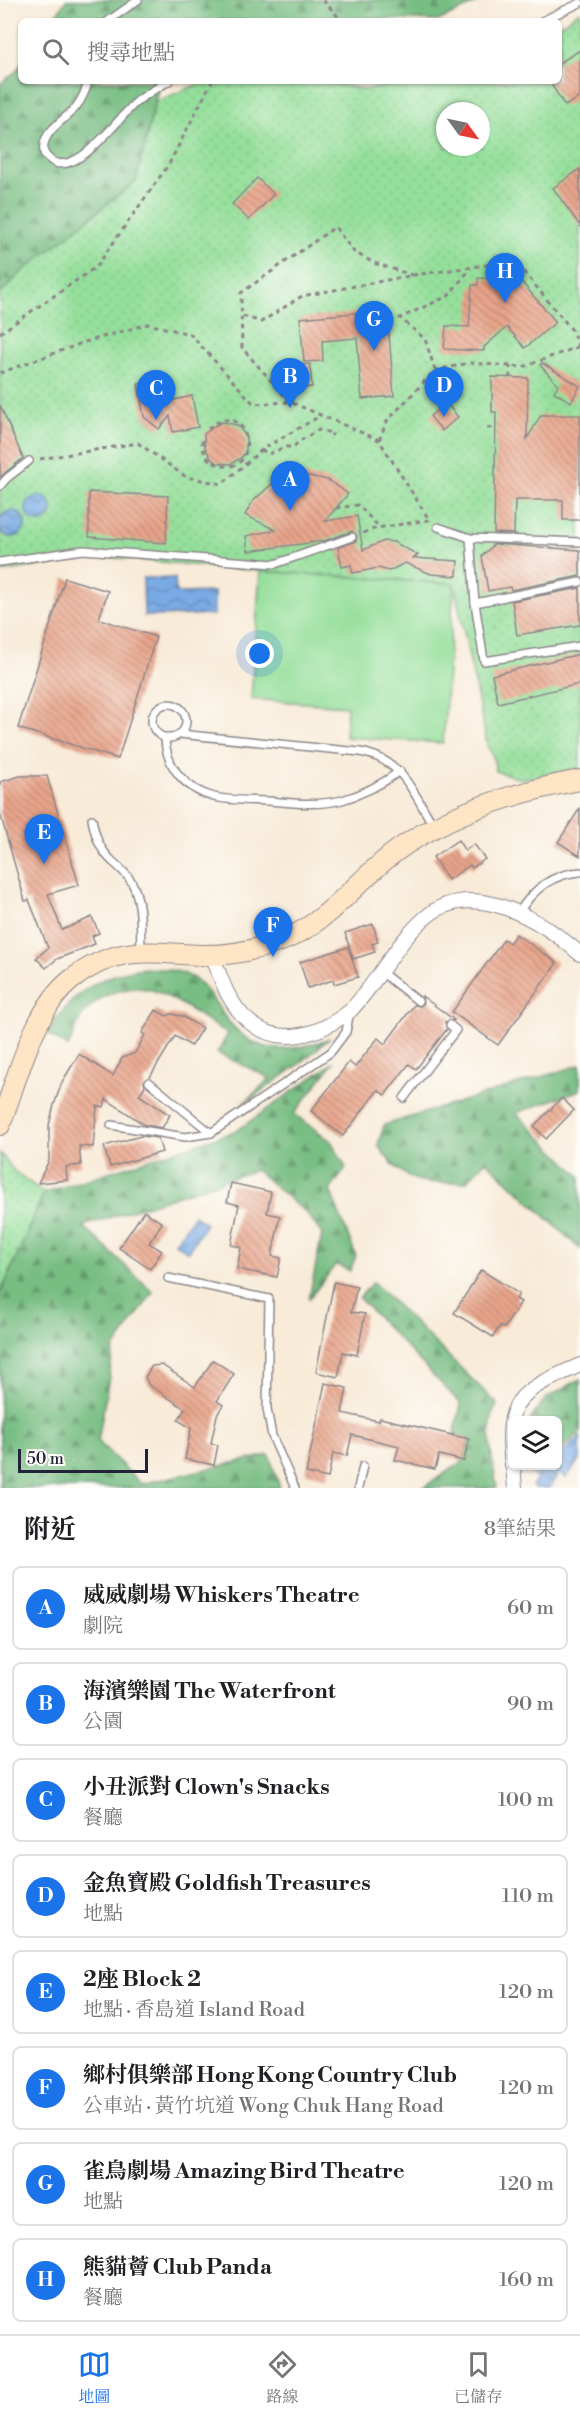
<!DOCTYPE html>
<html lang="zh-TW">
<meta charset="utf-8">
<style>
body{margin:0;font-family:"Libre Bodoni","Noto Serif TC",serif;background:#f2f2f2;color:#202124}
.controls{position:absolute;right:18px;bottom:18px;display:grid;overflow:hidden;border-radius:9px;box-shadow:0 2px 4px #0004}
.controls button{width:54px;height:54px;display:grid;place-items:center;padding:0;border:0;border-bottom:2px solid #e0e0e0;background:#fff;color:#202124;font:30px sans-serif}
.compass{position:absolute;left:436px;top:102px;width:54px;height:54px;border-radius:50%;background:#fff;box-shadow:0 2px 4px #0004;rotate:123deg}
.scale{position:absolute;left:18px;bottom:15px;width:130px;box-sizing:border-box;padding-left:6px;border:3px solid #22223b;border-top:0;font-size:16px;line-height:21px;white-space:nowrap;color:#22223b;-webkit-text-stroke:4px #fdfcf7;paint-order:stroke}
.you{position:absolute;left:260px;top:654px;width:21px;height:21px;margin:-15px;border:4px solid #fff;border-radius:50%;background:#1a73e8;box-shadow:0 0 0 9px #1a73e833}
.badge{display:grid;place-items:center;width:39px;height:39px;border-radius:50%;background:#1a73e8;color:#fff;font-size:20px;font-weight:700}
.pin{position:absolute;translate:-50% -50px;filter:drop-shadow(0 2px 3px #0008)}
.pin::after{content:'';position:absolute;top:32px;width:21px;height:18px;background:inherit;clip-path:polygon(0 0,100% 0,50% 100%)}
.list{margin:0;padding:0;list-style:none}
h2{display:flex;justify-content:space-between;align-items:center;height:78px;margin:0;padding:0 24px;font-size:26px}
h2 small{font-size:20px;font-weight:400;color:#757577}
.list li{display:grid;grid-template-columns:39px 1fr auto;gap:18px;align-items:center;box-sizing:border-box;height:84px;margin:0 12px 12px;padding:0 12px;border:2px solid #e0e0e0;border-radius:9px}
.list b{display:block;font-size:22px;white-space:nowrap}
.list p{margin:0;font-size:20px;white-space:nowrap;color:#757577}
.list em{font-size:20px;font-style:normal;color:#757577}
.icon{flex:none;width:33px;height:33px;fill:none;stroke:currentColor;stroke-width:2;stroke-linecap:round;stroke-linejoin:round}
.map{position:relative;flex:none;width:580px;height:1488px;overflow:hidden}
.search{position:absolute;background:#fff;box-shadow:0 2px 4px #0004;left:18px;right:18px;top:18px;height:66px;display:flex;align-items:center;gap:15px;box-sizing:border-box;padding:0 21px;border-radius:9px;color:#757577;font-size:22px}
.sheet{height:846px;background:#fff}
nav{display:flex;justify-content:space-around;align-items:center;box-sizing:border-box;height:84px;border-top:2px solid #e0e0e0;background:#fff;font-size:16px;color:#757577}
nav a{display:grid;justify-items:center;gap:3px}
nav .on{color:#1a73e8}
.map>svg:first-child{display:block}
.grass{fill:url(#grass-dots);stroke:#5c806b;stroke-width:1.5;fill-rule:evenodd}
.forest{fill:url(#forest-firs);stroke:#4d705f;stroke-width:1.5}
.garden{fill:#95df9b;stroke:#5c806b;stroke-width:1.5}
.water{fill:url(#water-waves);stroke:#4e6690;stroke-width:1.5}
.building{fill:url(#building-back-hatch)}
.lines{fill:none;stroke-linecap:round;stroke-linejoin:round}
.service-casing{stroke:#8d868a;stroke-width:10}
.minor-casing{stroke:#8d868a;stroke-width:16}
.secondary-casing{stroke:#8d868a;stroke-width:22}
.path{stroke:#8d868a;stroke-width:3;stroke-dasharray:4.5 4.5;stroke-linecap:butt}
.service{stroke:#fff;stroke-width:7}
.minor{stroke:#fff;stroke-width:14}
.secondary{stroke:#fee5c5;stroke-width:20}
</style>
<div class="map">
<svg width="580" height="1488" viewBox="0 0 580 1488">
<defs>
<pattern id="grass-dots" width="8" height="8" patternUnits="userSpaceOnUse" patternTransform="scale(1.5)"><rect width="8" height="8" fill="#95df9b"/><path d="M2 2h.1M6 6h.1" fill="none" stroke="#80bf86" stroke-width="1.8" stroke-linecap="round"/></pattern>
<pattern id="forest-firs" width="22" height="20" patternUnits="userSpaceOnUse" patternTransform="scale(1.5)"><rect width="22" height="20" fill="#78be83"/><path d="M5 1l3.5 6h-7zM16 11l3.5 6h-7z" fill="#629a6c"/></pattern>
<pattern id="water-waves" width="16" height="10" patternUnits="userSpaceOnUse" patternTransform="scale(1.5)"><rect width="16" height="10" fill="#79aae4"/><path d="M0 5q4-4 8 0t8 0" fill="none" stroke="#638aba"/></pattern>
<pattern id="building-back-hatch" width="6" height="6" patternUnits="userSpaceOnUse" patternTransform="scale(1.5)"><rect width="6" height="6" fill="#e9a48a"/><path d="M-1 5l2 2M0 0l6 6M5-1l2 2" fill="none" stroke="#bc8572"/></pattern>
</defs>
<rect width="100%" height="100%" fill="#fdfcf7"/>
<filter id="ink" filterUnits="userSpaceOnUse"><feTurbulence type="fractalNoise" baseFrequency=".0167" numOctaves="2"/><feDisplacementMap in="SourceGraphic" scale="12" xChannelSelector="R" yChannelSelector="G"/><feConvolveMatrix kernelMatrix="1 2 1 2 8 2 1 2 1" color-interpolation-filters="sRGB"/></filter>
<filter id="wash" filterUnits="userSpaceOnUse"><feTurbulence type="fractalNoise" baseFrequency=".008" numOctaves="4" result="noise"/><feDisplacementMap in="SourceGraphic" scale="24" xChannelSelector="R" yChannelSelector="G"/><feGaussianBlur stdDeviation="1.35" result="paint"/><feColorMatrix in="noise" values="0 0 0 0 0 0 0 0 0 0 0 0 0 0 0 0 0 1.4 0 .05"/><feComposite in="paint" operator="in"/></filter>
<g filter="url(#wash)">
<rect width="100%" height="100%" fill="#f8ebd8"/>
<g class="grass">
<path d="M 580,11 L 580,768 L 521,779 L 496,771 L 492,753 L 488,748 L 454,584 L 260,571 L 96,556 L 0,572 L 0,260 L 47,239 L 157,101 L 206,81 L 326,82 L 366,90 L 408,81 L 559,81 L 559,26 ZM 445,111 L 481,111 L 481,147 L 445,147 Z"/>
<polygon points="0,1153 14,1171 44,1193 0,1295"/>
</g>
<g class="forest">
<polygon points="66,0 483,0 438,21 355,18 344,21 52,21"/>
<polygon points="21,64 21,81 170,81 159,86 136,181 21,273 0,294 0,84 16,71"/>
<path d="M 144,968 C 160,969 179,969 193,978 C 207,987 214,1001 223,1014 C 252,1056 287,1055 330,1038 L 301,1063 L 241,1106 L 270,1078 L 217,1053 L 228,1034 C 206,1020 183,1003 160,993 C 131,981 95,994 79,1021 C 75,1029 72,1039 68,1047 L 48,1034 C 68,995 100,974 144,968 Z"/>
<polygon points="334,1062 294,1114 331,1141 346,1168 330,1190 356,1256 350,1271 336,1264 309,1299 322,1234 306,1213 256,1170 83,1226 153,1292 114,1348 98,1441 141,1484 269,1455 280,1488 0,1488 0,1295 44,1193 236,1131"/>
<path d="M 580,1065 L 580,1090 L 516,1113 L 580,1176 L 580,1249 L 486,1161 L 466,1182 C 422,1184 404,1185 378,1145 L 384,1125 Z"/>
<path d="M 373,1282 L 497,1404 C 483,1432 493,1459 497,1488 L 422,1488 L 464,1461 L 469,1439 L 454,1435 L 461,1404 L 359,1298 Z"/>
<polygon points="580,1379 580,1433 558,1452 558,1420 530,1420 545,1399"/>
</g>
<polygon class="garden" points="260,571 454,584 443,743 345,737 347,706 251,699"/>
<g class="water">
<circle cx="39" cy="509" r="13"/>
<circle cx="12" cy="524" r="13"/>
<polygon points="175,578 176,593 214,592 214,615 144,616 143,578"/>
<polygon points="194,1215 206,1224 188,1252 175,1243"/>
<polygon points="580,1437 580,1459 566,1478 559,1473 549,1488 535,1488 532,1486 537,1478 531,1473 543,1466 558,1466 558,1456"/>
</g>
<g id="blocks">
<g class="building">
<polygon points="580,50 580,97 565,106 549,81 559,81 559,63"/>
<polygon points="580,169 580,226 553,188"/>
<polygon points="257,178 274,194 249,220 232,204"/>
<polygon points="512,271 556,322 525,348 507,327 484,347 484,351 444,349 446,326 469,327 472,285 478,285 478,278 502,279"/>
<polygon points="387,310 394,396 362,399 357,338 322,341 323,361 304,362 300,318"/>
<polygon points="542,363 580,386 571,402 554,392 558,385 540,365"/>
<polygon points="310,364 312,387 283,390 281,367"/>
<polygon points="169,377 174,400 192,396 198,427 173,432 170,416 159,429 144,417 138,384"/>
<polygon points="492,377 528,378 527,439 541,415 580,415 580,520 563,520 563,500 515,500 514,534 494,533 496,412 492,412"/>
<polygon points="446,403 458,417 442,431 430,416"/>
<polygon points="0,405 23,458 0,477"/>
<polygon points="222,422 237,425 246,436 246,450 242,457 231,464 218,463 212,460 205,448 204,434 216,425"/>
<polygon points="304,475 328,480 348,494 325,521 357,516 363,550 384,541 394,542 418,555 413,558 458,561 457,576 431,574 405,563 389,571 378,568 353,573 351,565 342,567 338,548 356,541 357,536 352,531 324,541 248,551 246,536 276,530 245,515 253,501 272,484 287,477"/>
<polygon points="89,492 168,496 166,543 89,537"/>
<polygon points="494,544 580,550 580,576 511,590 510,587 488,591 482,556"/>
<polygon points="65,578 108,591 99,619 156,637 118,759 18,728"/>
<polygon points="580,588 580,625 517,635 512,601"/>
<polygon points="580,654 580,684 498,703 492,675"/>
<polygon points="20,776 47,776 79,885 48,894 62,930 92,917 99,933 92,936 95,944 57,959 46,968 36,958 48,948 29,900 25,901 0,813 0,782"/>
<polygon points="580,808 580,856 558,842"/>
<polygon points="458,840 465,851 474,844 485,859 472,868 470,865 448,880 433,857"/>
<polygon points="373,924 378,942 372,944 375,952 353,959 345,933"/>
<polygon points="516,934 557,963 498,1045 452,1012 504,939 509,943"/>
<polygon points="348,947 358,977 334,984 333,980 308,988 300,962"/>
<polygon points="422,996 454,1020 445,1022 447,1029 416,1069 409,1064 385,1095 378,1090 343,1136 311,1111 349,1062 355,1067 378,1038 385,1044 414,1005 420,1006 423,1004"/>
<polygon points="156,1010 166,1016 172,1014 182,1016 202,1028 191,1046 175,1036 150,1077 144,1081 145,1086 139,1095 170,1115 162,1128 145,1125 106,1099 104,1107 97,1106 93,1147 79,1146 81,1165 66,1167 67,1180 38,1183 49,1160 49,1125 54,1105 62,1082 73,1064 79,1054 113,1076 122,1058 135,1053 145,1035 142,1033"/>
<polygon points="562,1098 574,1110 546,1139 534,1126"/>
<polygon points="141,1136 158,1138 162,1152 110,1167 104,1146"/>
<polygon points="231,1183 271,1192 267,1213 280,1216 272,1256 281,1258 277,1277 237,1269 241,1247 231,1245 239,1205 227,1202"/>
<polygon points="144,1211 162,1223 149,1243 162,1251 150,1269 119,1248"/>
<polygon points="481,1270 519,1294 516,1299 521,1302 504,1328 500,1326 493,1337 454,1313"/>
<polygon points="334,1282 357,1287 351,1312 365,1314 357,1355 343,1352 338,1377 316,1372"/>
<polygon points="213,1360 234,1374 217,1401 223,1405 217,1415 211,1443 218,1445 214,1465 185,1459 191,1428 178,1420 185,1409 149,1385 145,1377 152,1366 162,1365 195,1387"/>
<polygon points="325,1383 347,1388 342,1413 379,1421 380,1418 469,1439 464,1461 439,1455 435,1469 395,1460 399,1446 352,1435 347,1456 333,1453 328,1478 306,1473"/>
</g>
</g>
</g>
<g filter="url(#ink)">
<use href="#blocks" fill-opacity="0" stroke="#8d868a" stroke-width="1.5"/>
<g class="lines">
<g class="service-casing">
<g id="service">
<polyline points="108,21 138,0"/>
<polyline points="542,21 580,3"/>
<path d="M 88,81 C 86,91 82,99 76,107 C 64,121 40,132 44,153 C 68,190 116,121 134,104 C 144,95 157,88 169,81"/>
<polyline points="0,486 7,478 29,461"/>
<polyline points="438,527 470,538 580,542"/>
<polyline points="470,538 475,603 484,661 580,646"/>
<polyline points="0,562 83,550 275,564 352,537"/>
<polyline points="475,603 580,582"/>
<circle cx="169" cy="721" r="17"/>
<path d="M 179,734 L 360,752 C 402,759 413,792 433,825"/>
<path d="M 165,737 C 165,766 186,790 214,797 C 231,801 251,800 269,801 C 294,803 318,806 342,800 C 364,794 382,784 400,771"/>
<path d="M 92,819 C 95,835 99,849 112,861 C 119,867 126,873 131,881 C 143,902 140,929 141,951"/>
<path d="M 518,914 C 532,890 552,874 580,872"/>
<polyline points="381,972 418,1001"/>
<polyline points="149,1082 211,1133"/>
<polyline points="404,1098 456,1030 450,1025"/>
<polyline points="111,1125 185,1137 211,1133 331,1052 346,1032 350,1011"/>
<polyline points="168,1278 269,1299 267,1409 272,1436 295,1488"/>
<polyline points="358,1488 363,1466"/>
</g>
</g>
<g class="minor-casing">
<g id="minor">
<path d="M 212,955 C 218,969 222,985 230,998 C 260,1050 309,1043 350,1011 C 376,984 397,942 425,918 C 471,877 542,920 580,954"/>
<path d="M 512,1465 C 504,1395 521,1392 580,1365"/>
<polyline points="513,1466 515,1488"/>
</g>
</g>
<g class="secondary-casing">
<path id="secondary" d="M 0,1125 C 17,1080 33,1010 71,980 C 117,944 148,953 200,955 C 227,956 256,950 281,941 C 327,924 356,881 395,852 C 449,812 515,792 580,780"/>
</g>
<g class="path">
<polyline points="323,0 342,21"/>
<polyline points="243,316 261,322 302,296 414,275 515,261 572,330 580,352"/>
<polyline points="0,333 96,267 169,164 212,81"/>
<polyline points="435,370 425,339 400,318 448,296 471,268"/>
<polyline points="0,373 85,342 148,324 190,334 254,404 290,402 379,440 430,521"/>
<polyline points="510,378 510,366"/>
<polyline points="290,402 242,348 241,293 335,227 354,252 374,263 412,275"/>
<polyline points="487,428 496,427"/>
<polyline points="379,440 387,421 435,370 470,363 523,367 580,346"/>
<path d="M 204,441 L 202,442 C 203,452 207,461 217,464 C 263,481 252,393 209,428 L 210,429"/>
<polyline points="261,450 269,454 285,447 294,447 298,442 318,430 333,433 331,436"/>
<polyline points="40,459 138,443 186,477 222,484 264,448 320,416"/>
<polyline points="336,508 358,505 380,528"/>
<polyline points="363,533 377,528 429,520"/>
</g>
<use href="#service" class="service"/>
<use href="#minor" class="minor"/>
<use href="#secondary" class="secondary"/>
</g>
</g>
</svg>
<div class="controls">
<button><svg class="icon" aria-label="layers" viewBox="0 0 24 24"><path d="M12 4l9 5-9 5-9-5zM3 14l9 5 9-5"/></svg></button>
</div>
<svg class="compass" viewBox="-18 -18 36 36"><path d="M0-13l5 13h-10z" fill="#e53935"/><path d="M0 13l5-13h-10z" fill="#757577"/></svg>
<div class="scale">50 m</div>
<div class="you"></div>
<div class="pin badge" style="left:290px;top:511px">A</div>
<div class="pin badge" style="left:290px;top:408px">B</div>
<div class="pin badge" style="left:156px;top:420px">C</div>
<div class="pin badge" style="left:444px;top:417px">D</div>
<div class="pin badge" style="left:44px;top:864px">E</div>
<div class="pin badge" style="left:273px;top:957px">F</div>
<div class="pin badge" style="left:374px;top:351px">G</div>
<div class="pin badge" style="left:505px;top:303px">H</div>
<div class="search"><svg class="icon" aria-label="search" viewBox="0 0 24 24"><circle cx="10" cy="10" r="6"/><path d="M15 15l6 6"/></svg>搜尋地點</div>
</div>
<section class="sheet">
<h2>附近<small>8筆結果</small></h2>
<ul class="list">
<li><span class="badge">A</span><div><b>威威劇場 Whiskers Theatre</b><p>劇院</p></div><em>60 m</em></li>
<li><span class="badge">B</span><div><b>海濱樂園 The Waterfront</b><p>公園</p></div><em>90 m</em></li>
<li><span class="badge">C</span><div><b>小丑派對 Clown's Snacks</b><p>餐廳</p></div><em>100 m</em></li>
<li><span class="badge">D</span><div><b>金魚寶殿 Goldfish Treasures</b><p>地點</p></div><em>110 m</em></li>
<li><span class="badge">E</span><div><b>2座 Block 2</b><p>地點 · 香島道 Island Road</p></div><em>120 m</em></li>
<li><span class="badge">F</span><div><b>鄉村俱樂部 Hong Kong Country Club</b><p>公車站 · 黃竹坑道 Wong Chuk Hang Road</p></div><em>120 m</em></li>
<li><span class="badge">G</span><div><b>雀鳥劇場 Amazing Bird Theatre</b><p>地點</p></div><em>120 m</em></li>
<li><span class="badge">H</span><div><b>熊貓薈 Club Panda</b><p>餐廳</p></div><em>160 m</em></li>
</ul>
</section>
<nav>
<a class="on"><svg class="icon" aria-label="map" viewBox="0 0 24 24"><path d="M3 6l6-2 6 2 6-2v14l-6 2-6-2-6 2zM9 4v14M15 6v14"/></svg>地圖</a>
<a><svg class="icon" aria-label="directions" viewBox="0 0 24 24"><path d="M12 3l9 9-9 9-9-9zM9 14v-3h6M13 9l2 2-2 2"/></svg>路線</a>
<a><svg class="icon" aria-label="saved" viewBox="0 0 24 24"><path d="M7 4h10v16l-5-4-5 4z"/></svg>已儲存</a>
</nav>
